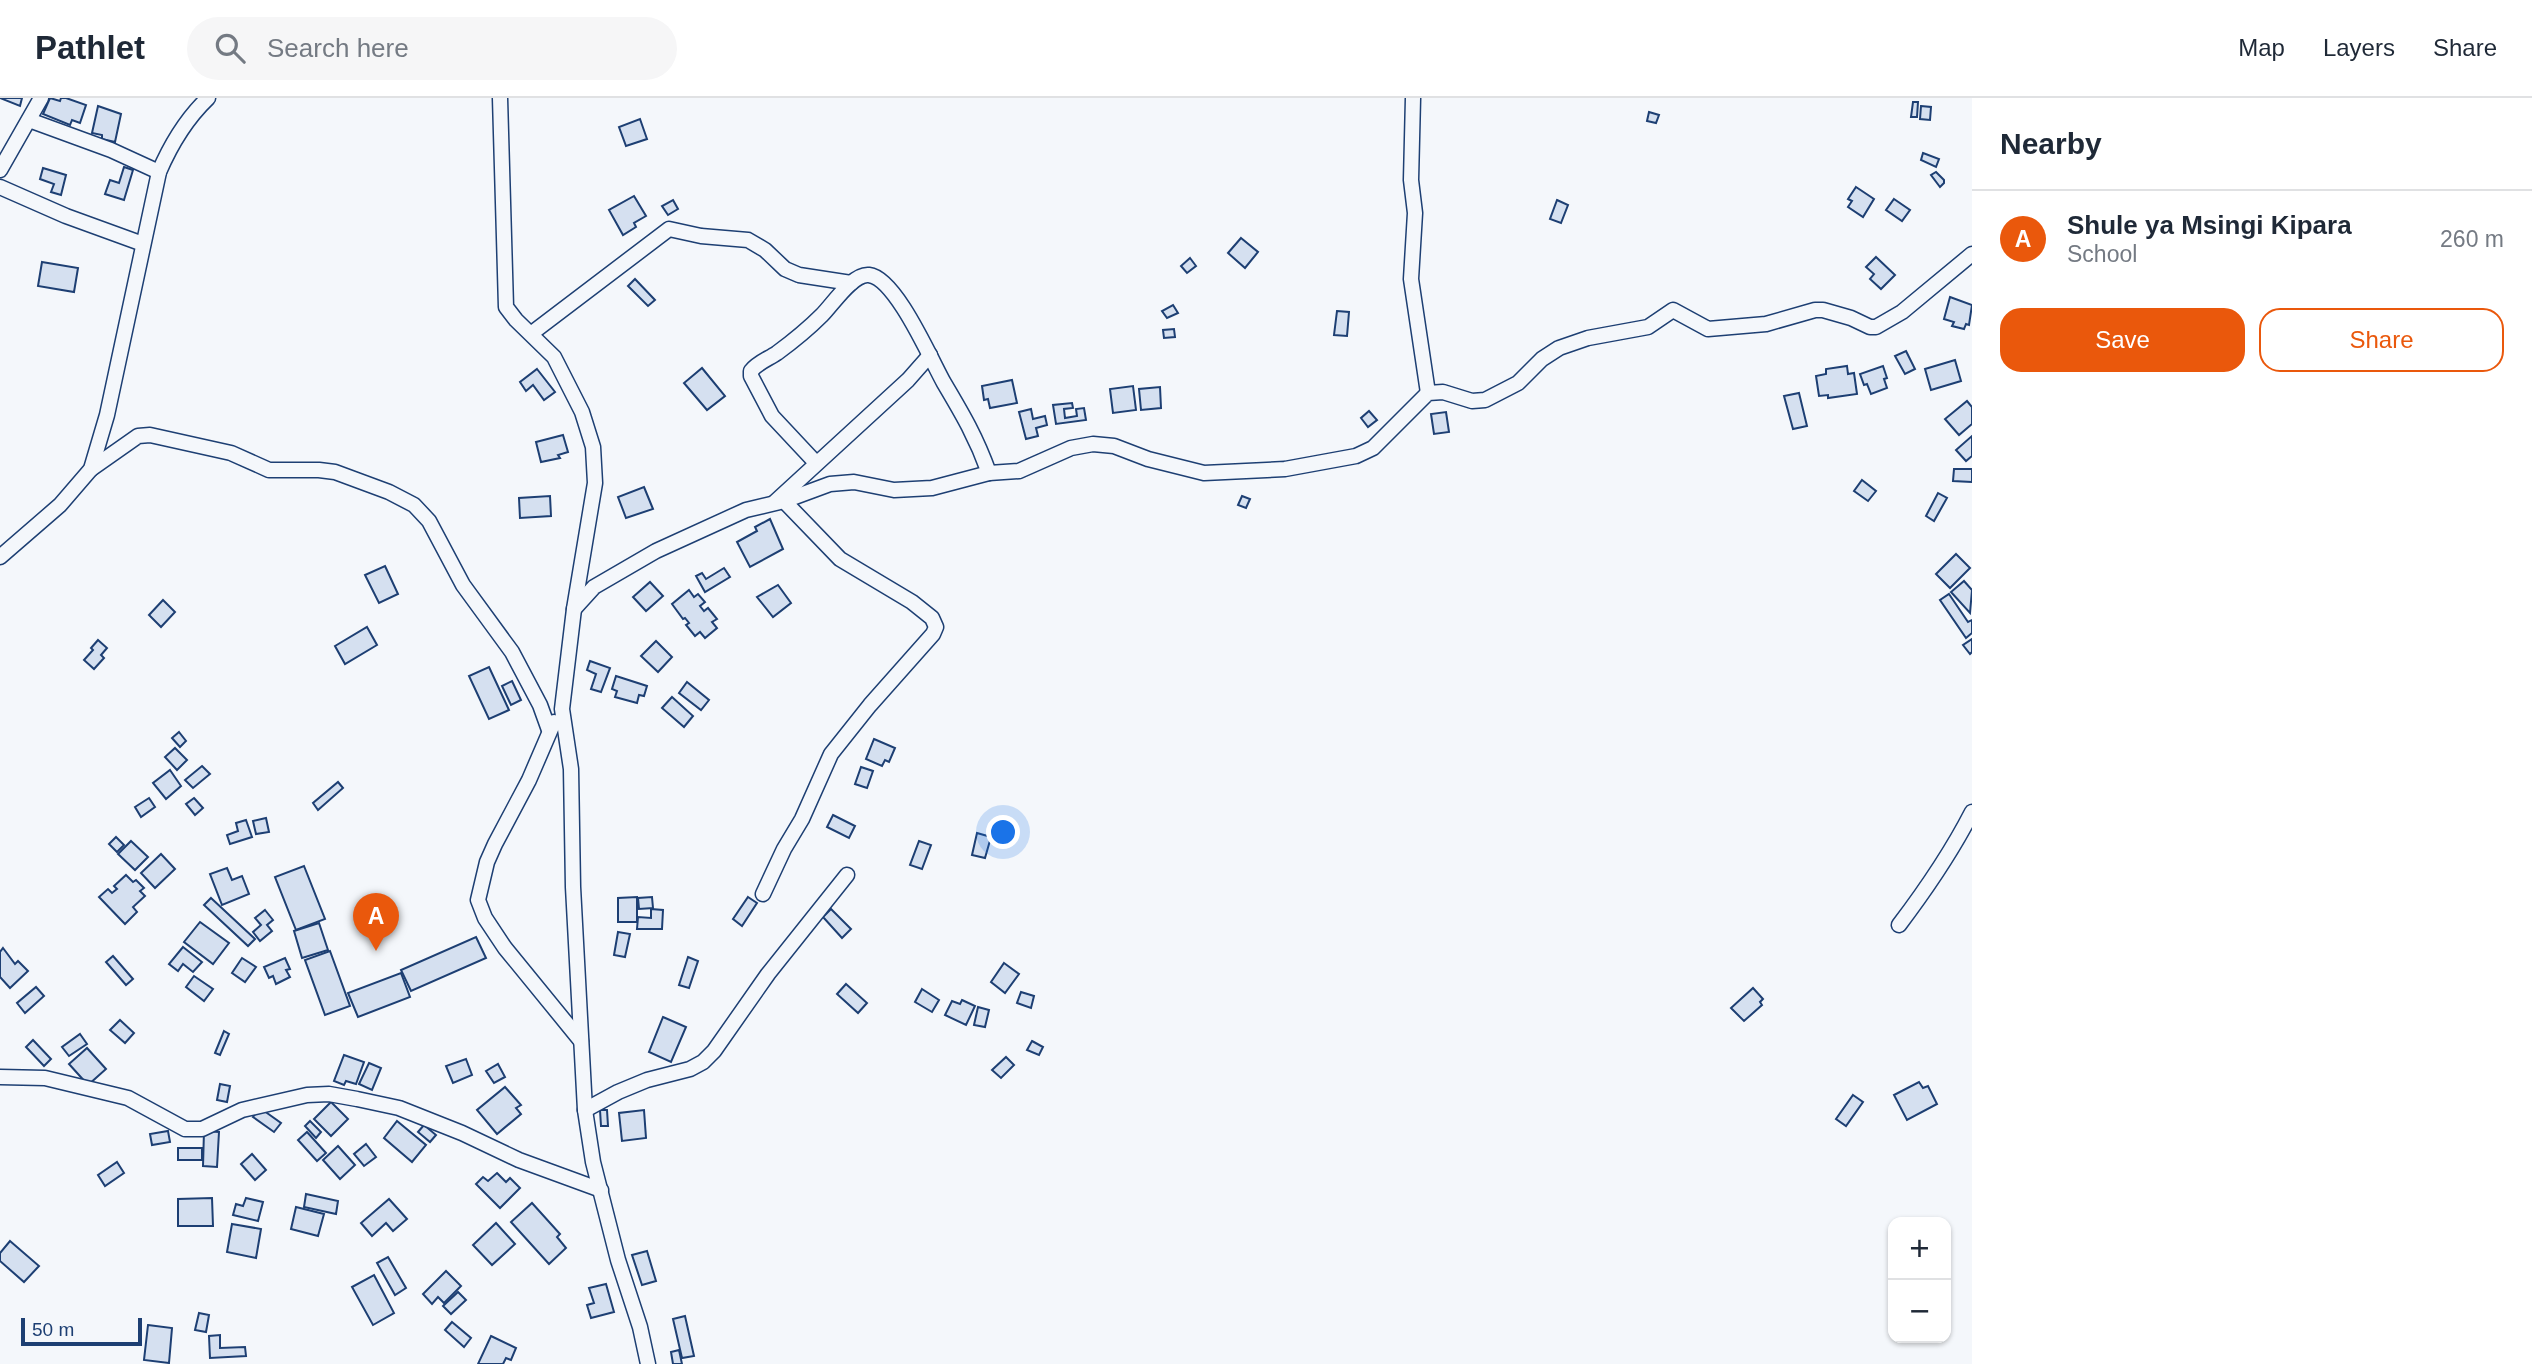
<!DOCTYPE html>
<meta charset="utf-8">
<style>
body{margin:0;font-family:Arial,sans-serif;background:#f6f6f7;color:#1f2937}
.controls{position:absolute;right:21px;bottom:21px;display:grid;overflow:hidden;border-radius:14px;box-shadow:0 2px 5px #0004}
.controls button{width:63px;height:63px;display:grid;place-items:center;padding:0;border:0;border-bottom:2px solid #e0e1e3;background:#fff;color:#1f2937;font:35px sans-serif}
.scale{position:absolute;left:21px;bottom:18px;width:121px;box-sizing:border-box;padding-left:7px;border:4px solid #1d3f73;border-top:0;font-size:19px;line-height:24px;white-space:nowrap;color:#1d3f73;-webkit-text-stroke:5px #f4f7fb;paint-order:stroke}
.you{position:absolute;left:1004px;top:735px;width:24px;height:24px;margin:-18px;border:5px solid #fff;border-radius:50%;background:#1a73e8;box-shadow:0 0 0 10px #1a73e833}
.badge{display:grid;place-items:center;width:46px;height:46px;border-radius:50%;background:#ea580c;color:#fff;font-size:23px;font-weight:700}
.pin{position:absolute;translate:-50% -58px;filter:drop-shadow(0 2px 4px #0008)}
.pin::after{content:'';position:absolute;top:37px;width:24px;height:21px;background:inherit;clip-path:polygon(0 0,100% 0,50% 100%)}
.list{margin:0;padding:0;list-style:none}
h2{display:flex;justify-content:space-between;align-items:center;height:91px;margin:0;padding:0 28px;font-size:30px}
h2 small{font-size:23px;font-weight:400;color:#747a83}
.list li{display:grid;grid-template-columns:46px 1fr auto;gap:21px;align-items:center;box-sizing:border-box;height:98px;padding:0 28px;border-top:2px solid #e0e1e3}
.list b{display:block;font-size:26px;white-space:nowrap}
.list p{margin:0;font-size:23px;white-space:nowrap;color:#747a83}
.list em{font-size:23px;font-style:normal;color:#747a83}
.actions{display:flex;gap:14px;padding:21px 28px}
.actions a{flex:1;padding:16px 0;border:2px solid #ea580c;border-radius:21px;text-align:center;font-size:24px;color:#ea580c}
.actions .main{background:#ea580c;color:#fff}
.icon{flex:none;width:38px;height:38px;fill:none;stroke:currentColor;stroke-width:2;stroke-linecap:round;stroke-linejoin:round}
.map{position:relative;flex:none;width:1972px;height:1266px;overflow:hidden}
header{display:flex;align-items:center;gap:42px;box-sizing:border-box;height:98px;padding:0 35px;background:#fff;border-bottom:2px solid #e0e1e3}
header strong{font-size:33px}
nav{display:flex;gap:38px;margin-inline-start:auto;font-size:24px}
.search{width:490px;height:63px;background:#f6f6f7;display:flex;align-items:center;gap:18px;box-sizing:border-box;padding:0 24px;border-radius:38px;color:#747a83;font-size:26px}
main{display:flex}
aside{flex:1;background:#fff}
.map>svg:first-child{display:block}
.building{fill:#d5e0f0;stroke:#1d3f73;stroke-width:2}
.lines{fill:none;stroke-linecap:round;stroke-linejoin:round}
.street-casing{stroke:#1d3f73;stroke-width:17}
.street{stroke:#f4f7fb;stroke-width:14}
</style>
<header>
<strong>Pathlet</strong>
<div class="search"><svg class="icon" aria-label="search" viewBox="0 0 24 24"><circle cx="10" cy="10" r="6"/><path d="M15 15l6 6"/></svg>Search here</div>
<nav><a>Map</a><a>Layers</a><a>Share</a></nav>
</header>
<main>
<div class="map">
<svg width="1972" height="1266" viewBox="0 0 1972 1266">
<rect width="100%" height="100%" fill="#f4f7fb"/>
<g class="building">
<polygon points="0,0 22,0 20,8"/>
<polygon points="50,0 60,3 61,0 66,0 86,7 80,25 72,22 70,27 43,16"/>
<polygon points="1913,4 1918,4 1917,19 1911,19"/>
<polygon points="98,8 121,16 115,44 102,41 102,37 92,35"/>
<polygon points="1921,8 1931,9 1930,22 1920,21"/>
<polygon points="1649,14 1659,17 1656,25 1647,23"/>
<polygon points="640,21 647,41 626,48 619,29"/>
<polygon points="1923,55 1939,61 1936,69 1921,62"/>
<polygon points="124,69 133,72 124,102 105,96 110,82 119,85"/>
<polygon points="43,70 66,77 61,97 51,94 54,86 40,81"/>
<polygon points="1936,74 1944,82 1944,85 1940,89 1931,77"/>
<polygon points="1856,89 1874,101 1863,119 1848,109 1852,103 1848,101"/>
<polygon points="634,98 646,118 634,125 636,129 623,137 609,112"/>
<polygon points="1894,101 1910,112 1902,123 1886,112"/>
<polygon points="673,102 678,111 668,117 662,108"/>
<polygon points="1557,102 1568,107 1561,125 1550,121"/>
<polygon points="1241,140 1258,154 1245,170 1228,155"/>
<polygon points="1876,159 1895,177 1881,191 1870,181 1874,176 1866,169"/>
<polygon points="1190,160 1196,168 1187,175 1181,168"/>
<polygon points="42,164 78,170 74,194 38,188"/>
<polygon points="635,181 655,202 648,208 628,188"/>
<polygon points="1950,199 1972,207 1969,227 1966,226 1964,231 1952,228 1954,224 1944,221"/>
<polygon points="1173,207 1178,215 1167,220 1162,213"/>
<polygon points="1337,213 1349,214 1347,238 1334,237"/>
<polygon points="1174,231 1175,239 1164,240 1163,232"/>
<polygon points="1906,253 1915,271 1905,276 1895,258"/>
<polygon points="1955,262 1961,283 1931,292 1925,271"/>
<polygon points="1847,268 1848,276 1854,275 1857,296 1828,300 1828,297 1819,298 1816,278 1826,276 1826,271"/>
<polygon points="1883,268 1887,280 1884,281 1887,290 1871,296 1867,286 1864,287 1860,276"/>
<polygon points="702,270 725,298 707,312 684,285"/>
<polygon points="537,271 555,294 544,302 533,287 526,293 520,284"/>
<polygon points="1012,282 1017,305 990,310 988,301 984,302 982,288"/>
<polygon points="1133,288 1136,312 1113,315 1110,291"/>
<polygon points="1160,289 1161,310 1141,312 1139,291"/>
<polygon points="1799,295 1807,328 1793,331 1784,298"/>
<polygon points="1967,303 1972,309 1972,326 1959,337 1945,321"/>
<polygon points="1072,305 1073,310 1064,311 1065,320 1077,318 1076,311 1084,310 1086,322 1056,326 1053,307"/>
<polygon points="1031,311 1033,321 1045,318 1047,327 1036,330 1038,338 1026,341 1019,314"/>
<polygon points="1369,313 1377,322 1368,329 1361,320"/>
<polygon points="1446,314 1449,334 1434,336 1431,316"/>
<polygon points="563,337 568,354 558,357 560,360 541,364 536,344"/>
<polygon points="1972,338 1972,358 1966,363 1956,352"/>
<polygon points="1954,371 1972,371 1972,384 1953,383"/>
<polygon points="1862,382 1876,393 1868,403 1854,393"/>
<polygon points="644,389 653,411 626,420 618,399"/>
<polygon points="1938,395 1947,400 1934,423 1926,418"/>
<polygon points="550,398 551,418 520,420 519,400"/>
<polygon points="1242,398 1250,401 1246,410 1238,407"/>
<polygon points="770,421 783,451 750,469 737,444 757,433 755,429"/>
<polygon points="1956,456 1970,470 1950,490 1936,476"/>
<polygon points="385,468 398,496 379,505 365,477"/>
<polygon points="724,470 730,479 705,494 696,478 702,475 706,481"/>
<polygon points="1964,483 1972,492 1970,515 1951,494"/>
<polygon points="650,484 663,498 646,513 633,499"/>
<polygon points="778,487 791,505 773,519 757,499"/>
<polygon points="689,492 694,499 698,496 705,504 700,508 704,513 708,510 717,521 712,524 717,530 705,540 700,534 695,538 686,527 689,525 685,520 683,521 672,506"/>
<polygon points="1949,496 1968,524 1972,522 1972,535 1966,540 1940,502"/>
<polygon points="163,502 175,514 161,529 149,517"/>
<polygon points="367,529 377,547 345,566 335,548"/>
<polygon points="1972,541 1972,554 1970,556 1963,547"/>
<polygon points="98,542 107,550 101,557 104,560 94,571 84,562 93,552 91,550"/>
<polygon points="656,543 672,559 658,574 641,558"/>
<polygon points="590,563 610,570 601,594 591,591 596,576 587,572"/>
<polygon points="489,569 509,612 489,621 469,578"/>
<polygon points="616,578 647,588 644,598 639,597 637,605 615,599 617,593 612,591"/>
<polygon points="512,583 521,602 511,607 502,588"/>
<polygon points="687,584 709,602 701,612 679,595"/>
<polygon points="672,599 693,618 684,629 662,610"/>
<polygon points="179,634 186,643 180,649 172,640"/>
<polygon points="874,641 895,650 889,664 885,662 882,668 866,661"/>
<polygon points="175,650 187,662 177,672 165,659"/>
<polygon points="202,668 210,676 193,690 185,682"/>
<polygon points="861,669 873,673 867,690 855,686"/>
<polygon points="170,672 181,688 166,701 153,685"/>
<polygon points="338,684 343,690 318,712 313,705"/>
<polygon points="149,700 155,709 141,719 135,709"/>
<polygon points="194,700 203,710 195,717 186,706"/>
<polygon points="833,717 855,728 849,740 827,729"/>
<polygon points="266,720 269,734 256,736 253,723"/>
<polygon points="246,722 252,739 230,746 227,737 238,733 236,725"/>
<polygon points="977,735 991,739 985,760 972,757"/>
<polygon points="116,739 124,747 117,754 109,746"/>
<polygon points="131,743 148,759 135,772 118,756"/>
<polygon points="919,743 931,747 922,771 910,767"/>
<polygon points="161,756 175,771 155,790 141,775"/>
<polygon points="304,768 325,821 296,832 275,779"/>
<polygon points="227,770 232,782 242,778 249,796 222,807 210,776"/>
<polygon points="126,777 133,784 136,782 144,790 140,793 145,798 133,809 137,814 125,826 99,799 108,791 112,795 117,791 114,788"/>
<polygon points="637,799 637,824 618,824 618,800"/>
<polygon points="652,799 653,810 639,811 638,800"/>
<polygon points="748,799 757,805 742,828 733,821"/>
<polygon points="211,800 255,841 248,848 204,807"/>
<polygon points="651,811 663,812 662,831 637,831 638,819 651,820"/>
<polygon points="831,811 851,831 842,840 823,819"/>
<polygon points="265,812 273,822 267,827 272,833 260,843 253,834 261,827 255,820"/>
<polygon points="200,824 229,845 213,866 184,844"/>
<polygon points="319,825 328,852 302,860 294,833"/>
<polygon points="618,834 630,836 625,859 614,857"/>
<polygon points="476,839 486,860 411,893 401,872"/>
<polygon points="183,849 202,864 193,874 183,866 178,873 169,866"/>
<polygon points="3,850 15,866 18,863 28,873 10,890 0,879 0,854"/>
<polygon points="330,853 350,908 325,917 305,862"/>
<polygon points="113,858 133,881 126,887 106,864"/>
<polygon points="688,859 698,863 689,890 679,887"/>
<polygon points="242,860 256,869 245,884 232,875"/>
<polygon points="285,860 290,871 286,872 290,879 276,886 273,878 269,880 264,869"/>
<polygon points="1004,865 1019,876 1005,895 991,884"/>
<polygon points="401,875 410,899 358,919 348,895"/>
<polygon points="194,878 213,891 204,903 186,889"/>
<polygon points="846,886 867,905 858,915 837,896"/>
<polygon points="36,889 44,898 25,915 17,905"/>
<polygon points="1753,890 1763,901 1760,904 1762,907 1744,923 1731,910"/>
<polygon points="922,891 939,902 932,914 915,904"/>
<polygon points="1021,894 1034,898 1031,910 1017,905"/>
<polygon points="962,902 975,908 966,927 945,917 952,903 960,906"/>
<polygon points="978,909 989,912 985,929 974,927"/>
<polygon points="663,919 686,929 671,964 649,954"/>
<polygon points="120,922 134,935 125,945 110,932"/>
<polygon points="224,933 229,936 220,957 215,955"/>
<polygon points="80,936 87,946 69,958 62,949"/>
<polygon points="33,942 51,961 44,968 26,949"/>
<polygon points="1032,943 1043,949 1039,957 1027,952"/>
<polygon points="87,950 106,971 88,987 69,966"/>
<polygon points="344,957 364,964 356,986 346,983 344,987 334,983"/>
<polygon points="1006,959 1014,967 1001,980 992,972"/>
<polygon points="466,961 472,977 453,985 446,968"/>
<polygon points="369,965 381,970 372,992 359,986"/>
<polygon points="498,966 505,979 494,985 486,973"/>
<polygon points="1919,984 1923,990 1928,988 1937,1006 1907,1022 1894,997"/>
<polygon points="220,986 230,988 227,1004 217,1002"/>
<polygon points="505,989 521,1007 516,1010 521,1016 497,1036 477,1012"/>
<polygon points="1853,997 1863,1004 1846,1028 1836,1021"/>
<polygon points="331,1004 348,1021 331,1038 314,1021"/>
<polygon points="260,1010 281,1025 274,1034 253,1019"/>
<polygon points="600,1012 607,1012 608,1028 601,1028"/>
<polygon points="644,1012 646,1040 622,1043 619,1015"/>
<polygon points="310,1023 321,1034 316,1040 305,1028"/>
<polygon points="397,1023 426,1047 412,1064 384,1040"/>
<polygon points="424,1027 436,1037 430,1044 418,1034"/>
<polygon points="168,1033 170,1044 152,1047 150,1036"/>
<polygon points="204,1033 219,1034 217,1069 203,1068"/>
<polygon points="307,1034 326,1055 317,1063 298,1042"/>
<polygon points="366,1046 376,1059 364,1068 354,1056"/>
<polygon points="338,1048 355,1067 340,1081 323,1062"/>
<rect x="178" y="1050" width="24" height="12"/>
<polygon points="252,1056 266,1072 255,1082 241,1066"/>
<polygon points="117,1064 124,1075 105,1088 98,1077"/>
<polygon points="497,1075 506,1084 510,1080 520,1090 500,1110 476,1086 483,1079 488,1083"/>
<polygon points="306,1096 338,1103 336,1116 304,1109"/>
<polygon points="212,1100 213,1128 178,1128 178,1101"/>
<polygon points="246,1100 263,1104 258,1123 233,1117 236,1106 243,1108"/>
<polygon points="389,1101 407,1121 393,1133 386,1125 372,1138 361,1125"/>
<polygon points="532,1105 560,1136 557,1139 566,1150 549,1166 511,1124"/>
<polygon points="296,1109 324,1116 318,1138 291,1131"/>
<polygon points="496,1125 515,1146 492,1167 473,1147"/>
<polygon points="232,1126 261,1131 256,1160 227,1154"/>
<polygon points="10,1143 39,1168 24,1184 0,1163 0,1155"/>
<polygon points="647,1153 656,1183 642,1187 632,1157"/>
<polygon points="388,1159 406,1190 395,1197 377,1165"/>
<polygon points="446,1173 461,1188 444,1205 438,1199 432,1206 423,1196"/>
<polygon points="374,1177 394,1215 373,1227 352,1189"/>
<polygon points="606,1186 614,1214 591,1220 587,1207 594,1205 589,1190"/>
<polygon points="458,1194 466,1202 451,1216 443,1208"/>
<polygon points="199,1215 209,1217 206,1234 195,1232"/>
<polygon points="685,1218 694,1258 682,1260 673,1221"/>
<polygon points="452,1224 471,1240 464,1249 445,1232"/>
<polygon points="148,1227 172,1230 169,1265 144,1262"/>
<polygon points="220,1237 220,1250 245,1249 246,1258 210,1260 209,1238"/>
<polygon points="491,1238 516,1250 511,1262 506,1260 503,1266 478,1266"/>
<polygon points="679,1252 682,1266 673,1266 671,1254"/>
</g>
<g class="lines">
<g class="street-casing">
<g id="street">
<polyline points="500,0 506,209 516,222 554,259 582,314 593,349 595,385 574,511 562,611 571,671 573,789 585,1012 593,1064 618,1162 640,1229 648,1266"/>
<polyline points="1413,0 1411,82 1415,115 1411,181 1428,295"/>
<polyline points="29,22 111,52 159,74"/>
<polyline points="0,72 41,0"/>
<polyline points="0,89 66,118 143,146"/>
<polyline points="532,235 669,131 701,138 748,142 765,152 785,171 799,177 851,185"/>
<path d="M 816,365 L 772,318 L 751,278 L 751,273 C 757,265 768,261 777,255 C 792,244 808,231 822,217 C 833,206 853,175 869,177 C 896,180 931,262 944,285 C 963,317 976,339 989,375"/>
<polyline points="91,371 138,338 150,337 231,355 269,372 319,372 335,374 389,394 414,407 429,423 463,487 512,554 540,607 549,632"/>
<polyline points="775,404 908,282 930,257"/>
<path d="M 0,459 L 60,407 L 91,371 L 107,317 L 159,74 C 171,46 186,21 208,0"/>
<polyline points="574,511 594,489 656,453 746,412 784,403 830,386 854,384 894,392 932,390 989,375 1019,373 1071,350 1093,346 1114,348 1148,361 1204,375 1285,371 1356,358 1373,350 1428,295 1443,294 1472,303 1485,302 1518,285 1542,261 1559,250 1588,240 1648,229 1673,212 1708,231 1766,226 1815,212 1823,212 1851,220 1870,229 1876,229 1902,214 1972,156"/>
<polyline points="554,624 529,682 495,746 487,764 478,802 485,820 505,850 581,943"/>
<polyline points="763,796 784,751 802,721 831,656 870,607 933,536 936,529 932,520 912,504 840,461 784,403"/>
<path d="M 1899,827 C 1927,790 1951,755 1972,714"/>
<polyline points="0,979 45,980 128,1000 185,1031 202,1031 242,1012 307,997 329,996 357,1001 399,1010 462,1035 519,1062 601,1092"/>
<polyline points="585,1012 618,994 647,982 690,971 703,964 714,953 768,876 847,777"/>
</g>
</g>
<use href="#street" class="street"/>
</g>
</svg>
<div class="controls">
<button>+</button>
<button>−</button>
</div>
<div class="scale">50 m</div>
<div class="you"></div>
<div class="pin badge" style="left:376px;top:853px">A</div>
</div>
<aside>
<h2>Nearby<small></small></h2>
<ul class="list">
<li><span class="badge">A</span><div><b>Shule ya Msingi Kipara</b><p>School</p></div><em>260 m</em></li>
</ul>
<div class="actions"><a class="main">Save</a><a>Share</a></div>
</aside>
</main>
